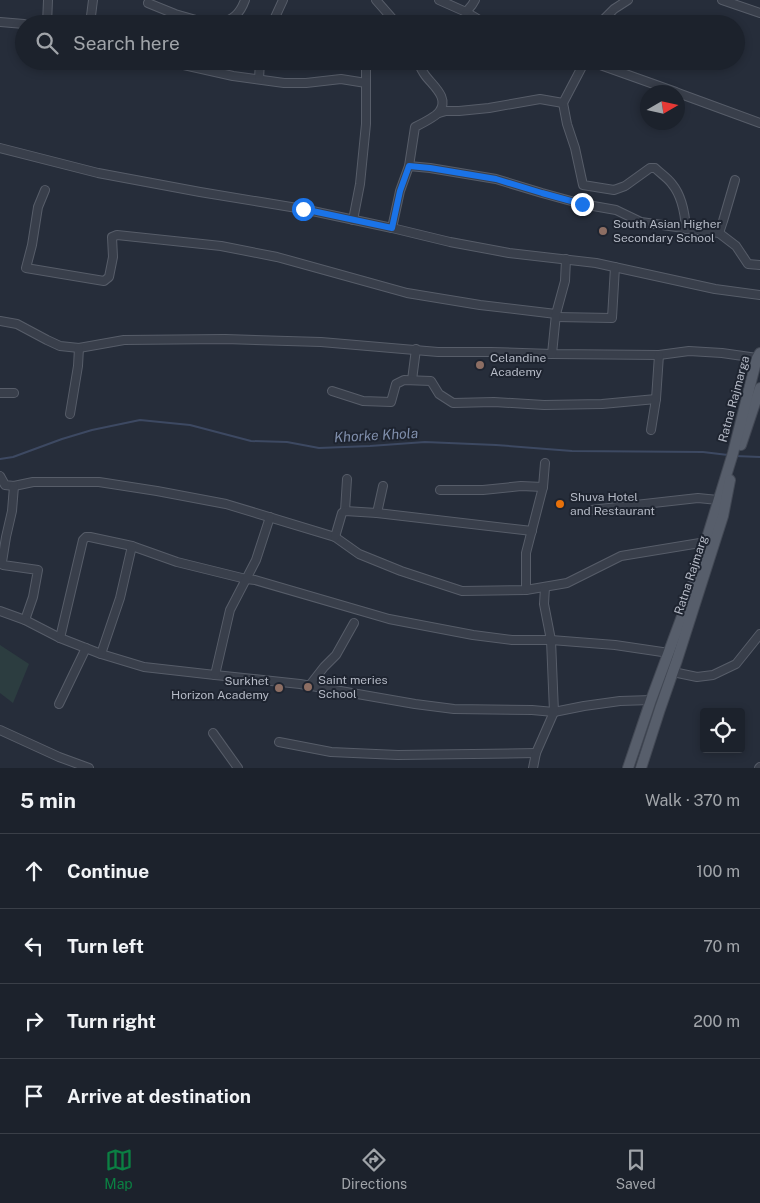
<!DOCTYPE html>
<meta charset="utf-8">
<style>
body{margin:0;font-family:"Public Sans",sans-serif;background:#292f38;color:#f1f3f6}
.controls{position:absolute;right:15px;bottom:15px;display:grid;overflow:hidden;border-radius:5px;box-shadow:0 2px 8px #0003}
.controls button{width:45px;height:45px;display:grid;place-items:center;padding:0;border:0;border-bottom:1px solid #3a3f48;background:#1c222c;color:#f1f3f6;font:25px sans-serif}
.compass{position:absolute;left:640px;top:85px;width:45px;height:45px;border-radius:50%;background:#1c222c;box-shadow:0 2px 8px #0003;rotate:81deg}
.stop{position:absolute;width:15px;height:15px;margin:-11px;border:4px solid #1a73e8;border-radius:50%;background:#fff}
.stop.end{background:#1a73e8;border-color:#fff;box-shadow:0 1px 5px #0008}
.list{margin:0;padding:0;list-style:none}
h2{display:flex;justify-content:space-between;align-items:center;height:65px;margin:0;padding:0 20px;font-size:21px}
h2 small{font-size:16px;font-weight:400;color:#a0a4a9}
.list li{display:grid;grid-template-columns:32px 1fr auto;gap:15px;align-items:center;box-sizing:border-box;height:75px;padding:0 20px;border-top:1px solid #3a3f48}
.list b{display:block;font-size:19px;white-space:nowrap}
.list em{font-size:16px;font-style:normal;color:#a0a4a9}
.icon{flex:none;width:28px;height:28px;fill:none;stroke:currentColor;stroke-width:2;stroke-linecap:round;stroke-linejoin:round}
.map{position:relative;flex:none;width:760px;height:768px;overflow:hidden}
.search{position:absolute;background:#1c222c;box-shadow:0 2px 8px #0003;left:15px;right:15px;top:15px;height:55px;display:flex;align-items:center;gap:12px;box-sizing:border-box;padding:0 18px;border-radius:28px;color:#a0a4a9;font-size:19px}
.sheet{height:365px;background:#1c222c}
nav{display:flex;justify-content:space-around;align-items:center;box-sizing:border-box;height:70px;border-top:1px solid #3a3f48;background:#1c222c;font-size:14px;color:#a0a4a9}
nav a{display:grid;justify-items:center;gap:2px}
nav .on{color:#0b8043}
.map>svg:first-child{display:block}
.green{fill:#2c3d40}
.lines{fill:none;stroke-linecap:round;stroke-linejoin:round}
.stream{stroke:#3d4962;stroke-width:2}
.minor-casing{stroke:#575d69;stroke-width:10}
.major-casing{stroke:#424854;stroke-width:12}
.minor{stroke:#393f4b;stroke-width:8}
.major{stroke:#575e6b;stroke-width:10}
.route{stroke:#1a73e8;stroke-width:6}
.education-dot{fill:#8d6e63;stroke:#1e2430;stroke-width:2}
.food-dot{fill:#e8710a;stroke:#1e2430;stroke-width:2}
.labels{text-anchor:middle;stroke-width:4;stroke-linejoin:round;paint-order:stroke}
.poi-label{font-size:12px;fill:#b5bac6;stroke:#1e2430;text-anchor:start}
.street-label{font-size:12px;fill:#b5bac6;stroke:#1e2430}
.water-label{font-size:14px;font-style:italic;fill:#7f8eab;stroke:#1e2430}
</style>
<div class="map">
<svg width="760" height="768" viewBox="0 0 760 768">
<rect width="100%" height="100%" fill="#262d3a"/>
<polygon class="green" points="0,645 29,664 13,703 0,693"/>
<g class="lines">
<g class="stream">
<polyline points="735,456 760,457"/>
<polyline points="0,459 13,457 62,439 92,430 140,420 190,425 251,441 287,442 319,448 370,446 425,442 496,445 572,451 703,452 728,455"/>
</g>
<g class="minor-casing">
<g id="minor">
<polyline points="376,0 397,24"/>
<polyline points="439,0 466,12 486,24"/>
<polyline points="722,0 760,13"/>
<polyline points="148,3 175,14 210,24"/>
<polyline points="466,12 472,5 475,0"/>
<polyline points="0,22 24,24"/>
<polyline points="47,24 48,0"/>
<polyline points="90,24 93,0"/>
<path d="M 218,24 C 233,20 240,14 245,0"/>
<polyline points="272,24 283,0"/>
<polyline points="599,24 614,9 628,0"/>
<polyline points="166,61 233,76 284,83 306,83 341,79 366,83"/>
<polyline points="589,61 676,92"/>
<polyline points="259,79 260,61"/>
<polyline points="678,93 760,123"/>
<path d="M 563,103 L 567,124 L 575,148 L 583,185 L 614,190 L 625,186 L 650,168 L 655,168 C 660,173 668,178 672,184 C 682,196 685,214 686,229"/>
<polyline points="439,113 446,111 459,111 489,108 540,99 563,103 585,61"/>
<polyline points="0,148 98,173 200,192 303,209 392,228 450,242 509,253 596,263 715,289 760,295"/>
<polyline points="409,166 430,168 496,179 542,193 582,204 616,210 641,222 719,233 736,246 748,264 760,265"/>
<polyline points="45,190 38,207 32,245 26,268 104,281 109,277 113,257 112,237 117,235 221,246 277,257 407,293 480,305 556,314"/>
<polyline points="353,220 360,184 366,124 366,68"/>
<path d="M 392,228 L 400,191 L 409,166 L 415,127 C 421,124 435,117 439,112 C 450,98 433,86 425,75 C 422,71 420,66 417,61"/>
<polyline points="719,233 723,221 735,180"/>
<polyline points="556,317 612,318 615,267"/>
<polyline points="0,321 17,324 47,340 60,346 79,348 124,340 225,339 321,342 438,352 491,352 552,354 659,355 689,351 722,353 757,358"/>
<polyline points="552,354 556,314 565,281 566,259"/>
<polyline points="412,380 416,349"/>
<polyline points="332,391 363,401 391,402 396,384 404,380 431,381 439,394 453,403 494,402 544,405 602,404 656,399"/>
<polyline points="0,393 14,393"/>
<polyline points="70,414 78,366 79,348"/>
<polyline points="651,430 656,399 659,355"/>
<polyline points="0,476 5,485 14,486 33,482 99,482 157,491 226,504 335,537 359,554 401,571 462,591 526,590 567,583 621,556 706,542"/>
<polyline points="14,486 12,511 6,537 2,562 3,565 38,570 33,597 25,620"/>
<polyline points="440,490 483,490 521,486 543,487"/>
<polyline points="591,510 698,498 718,500"/>
<polyline points="345,511 347,479"/>
<polyline points="377,513 383,486"/>
<polyline points="335,537 342,513 345,511 377,513 532,531"/>
<polyline points="526,590 526,553 543,487 545,463"/>
<polyline points="0,611 25,620 60,638 101,654 144,667 215,675 300,684 415,704 454,709 532,710 554,712 584,706 620,701 651,700"/>
<polyline points="60,638 83,540 86,537 90,537 132,546 177,562 246,579 255,580 389,619 473,635 512,640 551,640 615,645 669,653"/>
<polyline points="101,654 120,598 132,546"/>
<polyline points="673,672 697,677 713,675 736,664 760,634"/>
<polyline points="215,675 230,610 256,560 270,517"/>
<polyline points="310,685 324,667 336,655 354,623"/>
<polyline points="59,704 86,648"/>
<polyline points="0,730 59,757 89,768"/>
<polyline points="213,733 238,768"/>
<polyline points="279,742 331,752 398,755 536,753"/>
<polyline points="533,768 536,753 554,712 551,640 544,604 545,587"/>
<polyline points="759,768 760,767"/>
</g>
</g>
<g class="major-casing">
<g id="major">
<polyline points="741,445 760,388"/>
<polyline points="628,768 651,700 688,600 733,453 757,358 760,353"/>
<polyline points="641,768 660,709 677,660 723,516 730,480"/>
</g>
</g>
<use href="#minor" class="minor"/>
<use href="#major" class="major"/>
</g>
<g class="lines">
<polyline class="route" points="303,209 392,228 400,191 409,166 430,168 496,179 542,193 582,204"/>
</g>
<g class="education-dot">
<circle cx="603" cy="231" r="5"/>
<circle cx="480" cy="365" r="5"/>
<circle cx="308" cy="687" r="5"/>
<circle cx="279" cy="688" r="5"/>
</g>
<circle class="food-dot" cx="560" cy="504" r="5"/>
<g class="labels">
<g class="poi-label">
<text x="613" y="228">South Asian Higher<tspan x="613" dy="14">Secondary School</tspan></text>
<text x="490" y="362">Celandine<tspan x="490" dy="14">Academy</tspan></text>
<text x="570" y="501">Shuva Hotel<tspan x="570" dy="14">and Restaurant</tspan></text>
<text x="318" y="684">Saint meries<tspan x="318" dy="14">School</tspan></text>
<text x="269" y="685" text-anchor="end">Surkhet<tspan x="269" dy="14">Horizon Academy</tspan></text>
</g>
<g class="street-label">
<text transform="translate(734 399) rotate(-75)" y="4">Ratna Rajmarga</text>
<text transform="translate(691 575) rotate(-72)" y="4">Ratna Rajmarg</text>
</g>
<g class="water-label">
<text transform="translate(376 435) rotate(-3)" y="5">Khorke Khola</text>
</g>
</g>
</svg>
<div class="controls">
<button><svg class="icon" aria-label="locate" viewBox="0 0 24 24"><circle cx="12" cy="12" r="6"/><path d="M12 2v4M12 18v4M2 12h4M18 12h4"/></svg></button>
</div>
<svg class="compass" viewBox="-18 -18 36 36"><path d="M0-13l5 13h-10z" fill="#e53935"/><path d="M0 13l5-13h-10z" fill="#a0a4a9"/></svg>
<div class="stop" style="left:303px;top:209px"></div>
<div class="stop end" style="left:582px;top:204px"></div>
<div class="search"><svg class="icon" aria-label="search" viewBox="0 0 24 24"><circle cx="10" cy="10" r="6"/><path d="M15 15l6 6"/></svg>Search here</div>
</div>
<section class="sheet">
<h2>5 min<small>Walk · 370 m</small></h2>
<ul class="list">
<li><svg class="icon" aria-label="ahead" viewBox="0 0 24 24"><path d="M12 20V5M6 11l6-6 6 6"/></svg><div><b>Continue</b></div><em>100 m</em></li>
<li><svg class="icon" aria-label="left" viewBox="0 0 24 24"><path d="M17 20v-9H6M10 6l-5 5 5 5"/></svg><div><b>Turn left</b></div><em>70 m</em></li>
<li><svg class="icon" aria-label="right" viewBox="0 0 24 24"><path d="M7 20v-9h11M14 6l5 5-5 5"/></svg><div><b>Turn right</b></div><em>200 m</em></li>
<li><svg class="icon" aria-label="arrive" viewBox="0 0 24 24"><path d="M6 21V4h12l-3 4 3 4H6"/></svg><div><b>Arrive at destination</b></div></li>
</ul>
</section>
<nav>
<a class="on"><svg class="icon" aria-label="map" viewBox="0 0 24 24"><path d="M3 6l6-2 6 2 6-2v14l-6 2-6-2-6 2zM9 4v14M15 6v14"/></svg>Map</a>
<a><svg class="icon" aria-label="directions" viewBox="0 0 24 24"><path d="M12 3l9 9-9 9-9-9zM9 14v-3h6M13 9l2 2-2 2"/></svg>Directions</a>
<a><svg class="icon" aria-label="saved" viewBox="0 0 24 24"><path d="M7 4h10v16l-5-4-5 4z"/></svg>Saved</a>
</nav>
